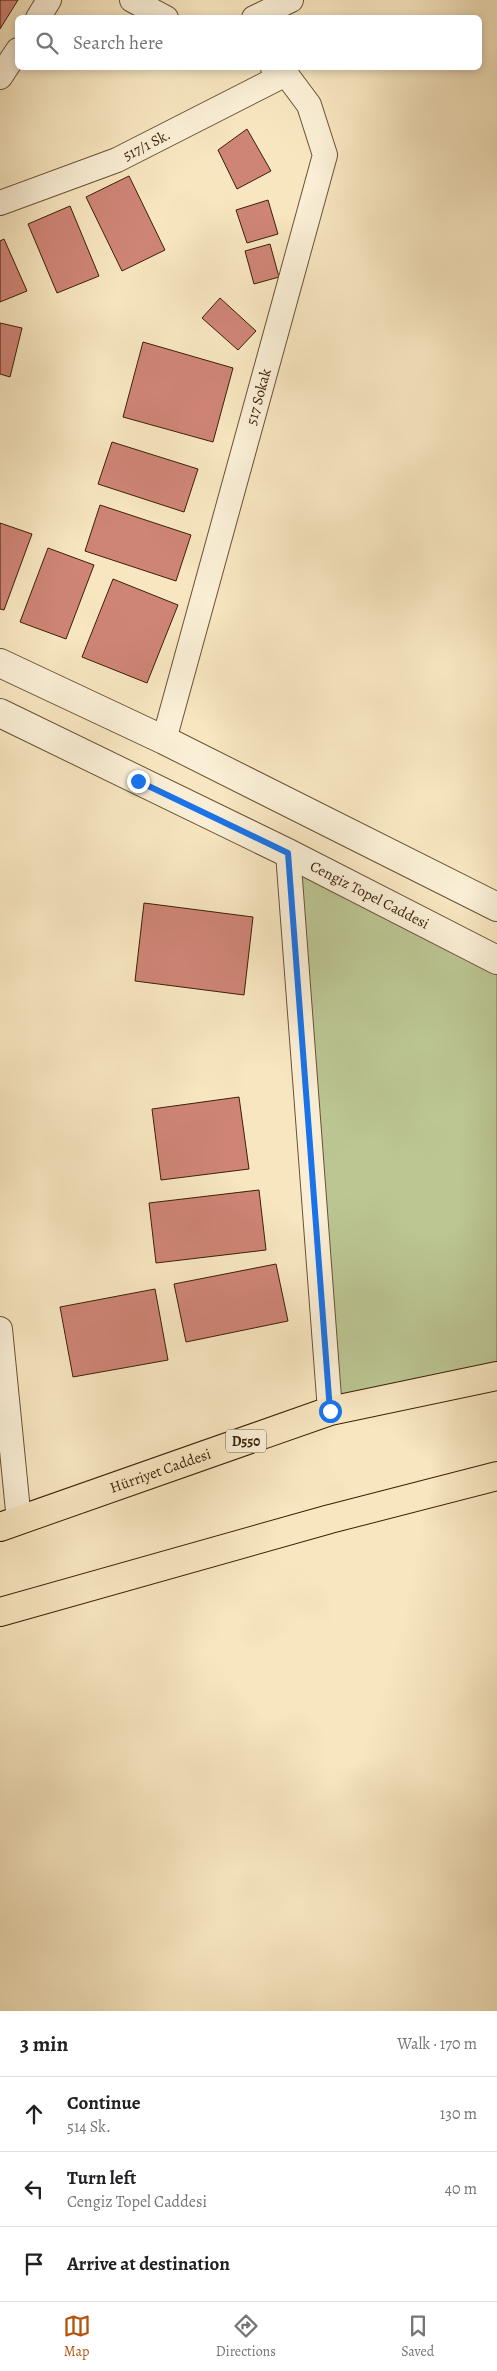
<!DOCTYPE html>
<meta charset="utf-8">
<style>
body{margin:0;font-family:Alegreya,serif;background:#f6f6f6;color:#202124}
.stop{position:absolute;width:15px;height:15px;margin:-11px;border:4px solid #1a73e8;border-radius:50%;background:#fff}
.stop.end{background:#1a73e8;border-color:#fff;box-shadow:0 1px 5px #0008}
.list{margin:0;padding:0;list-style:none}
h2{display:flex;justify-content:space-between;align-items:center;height:65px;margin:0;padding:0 20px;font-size:21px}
h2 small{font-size:16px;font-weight:400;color:#757577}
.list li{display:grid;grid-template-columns:32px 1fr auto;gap:15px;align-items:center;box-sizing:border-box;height:75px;padding:0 20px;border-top:1px solid #e0e0e0}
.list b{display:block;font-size:19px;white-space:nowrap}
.list p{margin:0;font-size:16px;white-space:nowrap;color:#757577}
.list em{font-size:16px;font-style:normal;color:#757577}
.icon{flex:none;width:28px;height:28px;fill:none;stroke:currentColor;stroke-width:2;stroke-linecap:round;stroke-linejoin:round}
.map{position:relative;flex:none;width:497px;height:2011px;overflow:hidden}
.search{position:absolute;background:#fff;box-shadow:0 2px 8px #0003;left:15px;right:15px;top:15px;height:55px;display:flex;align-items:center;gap:12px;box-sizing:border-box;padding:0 18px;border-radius:8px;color:#757577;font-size:19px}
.sheet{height:290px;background:#fff}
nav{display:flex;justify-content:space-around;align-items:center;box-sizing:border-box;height:70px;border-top:1px solid #e0e0e0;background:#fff;font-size:14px;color:#757577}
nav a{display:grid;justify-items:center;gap:2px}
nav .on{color:#b45309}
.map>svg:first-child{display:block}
.green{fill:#bbc693;stroke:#7c724c}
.building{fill:#cf8576;stroke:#3c1f06}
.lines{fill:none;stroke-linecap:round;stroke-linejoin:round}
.minor-casing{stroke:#6b5134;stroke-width:26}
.tertiary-casing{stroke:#6b5134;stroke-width:30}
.trunk-casing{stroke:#3c1f06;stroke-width:30}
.minor{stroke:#faefd6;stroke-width:24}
.tertiary{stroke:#faefd6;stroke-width:28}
.trunk{stroke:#f7e6c0;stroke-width:28}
.route{stroke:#1a73e8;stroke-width:6}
.labels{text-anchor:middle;stroke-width:4;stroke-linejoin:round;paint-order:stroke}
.shield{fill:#faefd6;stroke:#755d44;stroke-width:1}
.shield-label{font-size:14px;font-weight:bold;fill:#3c1f06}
.street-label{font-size:15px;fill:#3c1f06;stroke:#faefd6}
</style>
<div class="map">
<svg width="497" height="2011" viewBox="0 0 497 2011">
<rect width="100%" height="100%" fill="#f7e6c0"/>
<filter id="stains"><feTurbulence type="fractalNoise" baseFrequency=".004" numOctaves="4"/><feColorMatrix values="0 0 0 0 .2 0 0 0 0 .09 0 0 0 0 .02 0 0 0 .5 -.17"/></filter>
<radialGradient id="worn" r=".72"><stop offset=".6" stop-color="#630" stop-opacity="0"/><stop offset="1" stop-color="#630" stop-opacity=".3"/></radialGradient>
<polygon class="green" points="288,853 497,960 497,1376 330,1411"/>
<g class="building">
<polygon points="0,0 18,0 0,29"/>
<polygon points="247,129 271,171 237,189 218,150"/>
<polygon points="129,176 165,250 122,271 86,197"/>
<polygon points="268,200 278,234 247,243 236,210"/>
<polygon points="70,206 99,276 57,293 28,224"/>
<polygon points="4,239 27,291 0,302 0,241"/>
<polygon points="270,244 279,277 254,284 245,251"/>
<polygon points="220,298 256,331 238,350 202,318"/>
<polygon points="0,323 22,328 10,377 0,374"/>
<polygon points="143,342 233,368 213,442 123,417"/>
<polygon points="112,442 198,469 184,512 98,484"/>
<polygon points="100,505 191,535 176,581 85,551"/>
<polygon points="0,523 32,534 4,610 0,609"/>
<polygon points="48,548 94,565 66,639 20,622"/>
<polygon points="113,579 178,605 147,683 82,657"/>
<polygon points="144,903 253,917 244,995 135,981"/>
<polygon points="239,1097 249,1169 161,1180 152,1109"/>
<polygon points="259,1190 266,1250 156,1263 149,1203"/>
<polygon points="276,1264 288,1321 186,1342 174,1284"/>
<polygon points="155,1289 168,1360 73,1377 60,1307"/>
</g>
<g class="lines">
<g class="minor-casing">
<g id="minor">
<polyline points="132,0 166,18"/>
<polyline points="38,18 49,0"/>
<polyline points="254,18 291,0"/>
<polyline points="0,77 18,50"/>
<path id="s1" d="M 0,203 L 117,160 L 286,74"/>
<path id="s2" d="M 164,740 L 325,155 L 309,105 L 286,74 L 273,68"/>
<polyline points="288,853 330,1411"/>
<polyline points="0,1329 19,1521"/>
</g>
</g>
<g class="tertiary-casing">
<g id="tertiary">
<polyline points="0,663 164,740 497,907"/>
<path id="s3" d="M 0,713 L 288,853 L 497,960"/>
</g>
</g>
<g class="trunk-casing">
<g id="trunk">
<path id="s4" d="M 0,1527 L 330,1411 L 497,1376"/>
<polyline points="0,1612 330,1519 497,1476"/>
</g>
</g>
<use href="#minor" class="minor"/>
<use href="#tertiary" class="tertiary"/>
<use href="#trunk" class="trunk"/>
</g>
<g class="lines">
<polyline class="route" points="138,781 288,853 330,1411"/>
</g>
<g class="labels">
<rect class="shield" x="226" y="1429.5" width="40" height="23" rx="4"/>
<g class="shield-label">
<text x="246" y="1446">D550</text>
</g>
<g class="street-label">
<text dy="5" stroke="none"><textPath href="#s1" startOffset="158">517/1 Sk.</textPath></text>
<text dy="5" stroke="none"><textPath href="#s2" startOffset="356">517 Sokak</textPath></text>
<text dy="5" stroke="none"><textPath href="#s3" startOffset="412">Cengiz Topel Caddesi</textPath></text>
<text dy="5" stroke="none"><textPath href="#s4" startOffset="170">Hürriyet Caddesi</textPath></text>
</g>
</g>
<rect width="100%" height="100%" filter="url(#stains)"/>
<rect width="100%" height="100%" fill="url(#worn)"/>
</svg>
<div class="stop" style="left:330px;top:1411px"></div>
<div class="stop end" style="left:138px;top:781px"></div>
<div class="search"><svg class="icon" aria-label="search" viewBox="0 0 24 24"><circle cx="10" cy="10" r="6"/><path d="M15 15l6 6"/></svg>Search here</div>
</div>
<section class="sheet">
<h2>3 min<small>Walk · 170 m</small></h2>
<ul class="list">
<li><svg class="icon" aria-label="ahead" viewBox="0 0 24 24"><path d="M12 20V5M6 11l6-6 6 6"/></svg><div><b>Continue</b><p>514 Sk.</p></div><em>130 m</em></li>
<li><svg class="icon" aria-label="left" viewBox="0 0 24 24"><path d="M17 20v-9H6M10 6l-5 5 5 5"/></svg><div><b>Turn left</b><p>Cengiz Topel Caddesi</p></div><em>40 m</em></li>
<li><svg class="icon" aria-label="arrive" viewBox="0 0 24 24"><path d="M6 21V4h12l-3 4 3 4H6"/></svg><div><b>Arrive at destination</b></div></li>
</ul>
</section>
<nav>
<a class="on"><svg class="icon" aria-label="map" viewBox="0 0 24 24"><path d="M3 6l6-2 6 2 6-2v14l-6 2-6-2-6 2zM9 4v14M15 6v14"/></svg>Map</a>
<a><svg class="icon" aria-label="directions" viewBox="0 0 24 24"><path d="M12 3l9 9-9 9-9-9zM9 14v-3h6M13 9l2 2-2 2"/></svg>Directions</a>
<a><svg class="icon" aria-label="saved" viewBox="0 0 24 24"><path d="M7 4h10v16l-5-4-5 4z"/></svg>Saved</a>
</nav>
